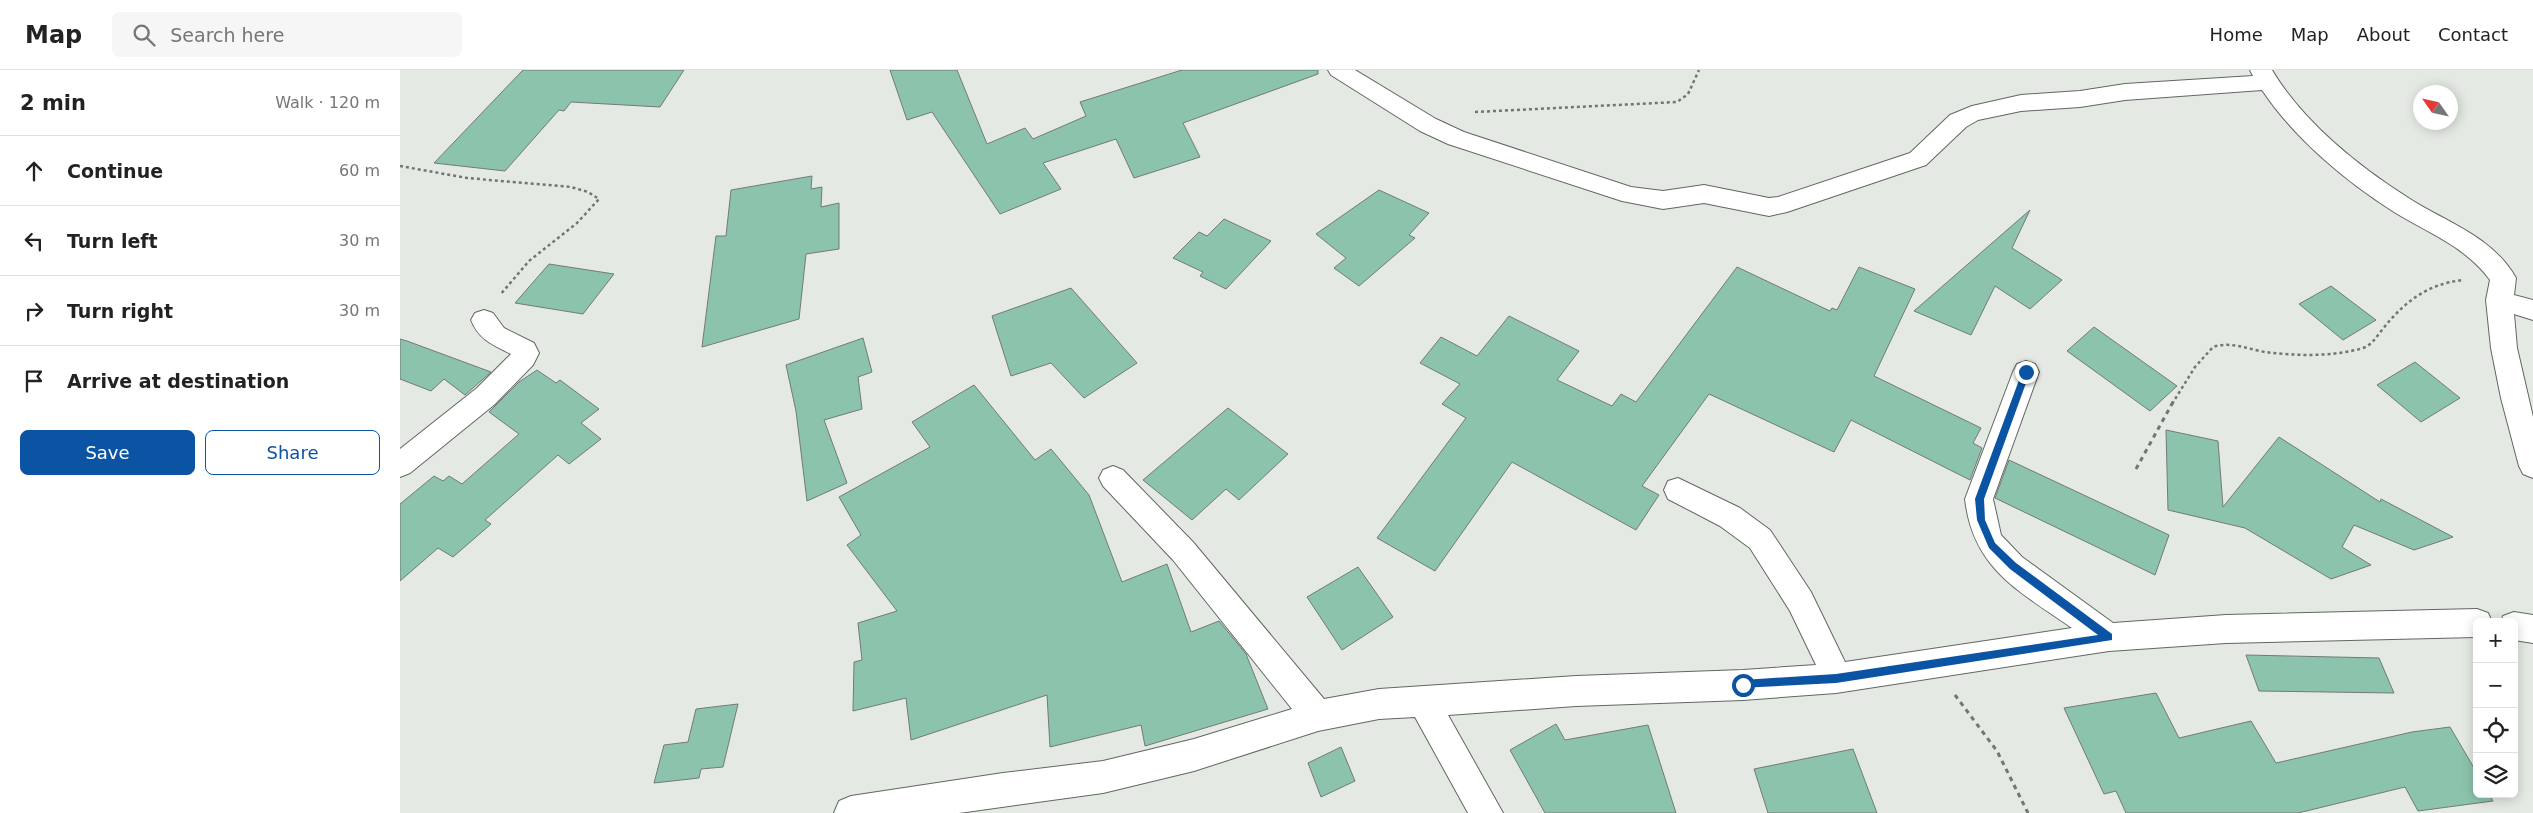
<!DOCTYPE html>
<meta charset="utf-8">
<style>
body{margin:0;font-family:"DejaVu Sans",sans-serif;background:#f6f6f6;color:#222}
.controls{position:absolute;right:15px;bottom:15px;display:grid;overflow:hidden;border-radius:8px;box-shadow:0 2px 12px #0003}
.controls button{width:45px;height:45px;display:grid;place-items:center;padding:0;border:0;border-bottom:1px solid #e0e0e0;background:#fff;color:#222;font:25px sans-serif}
.compass{position:absolute;left:2013px;top:15px;width:45px;height:45px;border-radius:50%;background:#fff;box-shadow:0 2px 12px #0003;rotate:304deg}
.stop{position:absolute;width:15px;height:15px;margin:-11px;border:4px solid #0b54a3;border-radius:50%;background:#fff}
.stop.end{background:#0b54a3;border-color:#fff;box-shadow:0 1px 5px #0008}
.list{margin:0;padding:0;list-style:none}
h2{display:flex;justify-content:space-between;align-items:center;height:65px;margin:0;padding:0 20px;font-size:21px}
h2 small{font-size:16px;font-weight:400;color:#767676}
.list li{display:grid;grid-template-columns:32px 1fr auto;gap:15px;align-items:center;box-sizing:border-box;height:70px;padding:0 20px;border-top:1px solid #e0e0e0}
.list b{display:block;font-size:19px;white-space:nowrap}
.list em{font-size:16px;font-style:normal;color:#767676}
.actions{display:flex;gap:10px;padding:15px 20px}
.actions a{flex:1;padding:11px 0;border:1px solid #0b54a3;border-radius:8px;text-align:center;font-size:18px;color:#0b54a3}
.actions .main{background:#0b54a3;color:#fff}
.icon{flex:none;width:28px;height:28px;fill:none;stroke:currentColor;stroke-width:2;stroke-linecap:round;stroke-linejoin:round}
.map{position:relative;flex:none;width:2133px;height:743px;overflow:hidden}
header{display:flex;align-items:center;gap:30px;box-sizing:border-box;height:70px;padding:0 25px;background:#fff;border-bottom:1px solid #e0e0e0}
header strong{font-size:24px}
nav{display:flex;gap:28px;margin-inline-start:auto;font-size:18px}
.search{width:350px;height:45px;background:#f6f6f6;display:flex;align-items:center;gap:12px;box-sizing:border-box;padding:0 18px;border-radius:8px;color:#767676;font-size:19px}
main{display:flex}
aside{flex:1;background:#fff}
.map>svg:first-child{display:block}
.building{fill:#8cc3ac;stroke:#737a77}
.lines{fill:none;stroke-linecap:round;stroke-linejoin:round}
.minor-casing{stroke:#626762;stroke-width:2}
.path-far1{stroke:#727571;stroke-width:2.5;stroke-dasharray:3 3;stroke-linecap:butt}
.path{stroke:#727571;stroke-width:3;stroke-dasharray:4.5 4.5;stroke-linecap:butt}
.minor{fill:#fff;fill-rule:evenodd}
.route{fill:#0b54a3}
</style>
<header>
<strong>Map</strong>
<div class="search"><svg class="icon" aria-label="search" viewBox="0 0 24 24"><circle cx="10" cy="10" r="6"/><path d="M15 15l6 6"/></svg>Search here</div>
<nav><a>Home</a><a>Map</a><a>About</a><a>Contact</a></nav>
</header>
<main>
<aside>
<h2>2 min<small>Walk · 120 m</small></h2>
<ul class="list">
<li><svg class="icon" aria-label="ahead" viewBox="0 0 24 24"><path d="M12 20V5M6 11l6-6 6 6"/></svg><div><b>Continue</b></div><em>60 m</em></li>
<li><svg class="icon" aria-label="left" viewBox="0 0 24 24"><path d="M17 20v-9H6M10 6l-5 5 5 5"/></svg><div><b>Turn left</b></div><em>30 m</em></li>
<li><svg class="icon" aria-label="right" viewBox="0 0 24 24"><path d="M7 20v-9h11M14 6l5 5-5 5"/></svg><div><b>Turn right</b></div><em>30 m</em></li>
<li><svg class="icon" aria-label="arrive" viewBox="0 0 24 24"><path d="M6 21V4h12l-3 4 3 4H6"/></svg><div><b>Arrive at destination</b></div></li>
</ul>
<div class="actions"><a class="main">Save</a><a>Share</a></div>
</aside>
<div class="map">
<svg width="2133" height="743" viewBox="0 0 2133 743">
<rect width="100%" height="100%" fill="#e4e9e3"/>
<g class="building">
<polygon points="123,0 284,0 260,37 171,32 164,41 159,40 105,101 34,93"/>
<polygon points="490,0 557,0 587,74 625,58 633,69 686,46 680,32 782,0 918,0 918,4 783,53 800,87 734,108 716,69 643,93 661,119 600,144 532,42 507,50"/>
<polygon points="412,106 411,119 422,117 421,137 439,133 439,179 406,184 399,249 302,277 316,166 326,166 331,120"/>
<polygon points="979,120 1029,143 1009,165 1015,168 959,216 934,198 946,188 916,164"/>
<polygon points="1630,140 1612,178 1662,210 1630,239 1595,216 1571,265 1514,241"/>
<polygon points="824,149 871,171 826,219 800,206 803,202 773,188 799,162 807,166"/>
<polygon points="149,194 214,204 183,244 115,233"/>
<polygon points="1337,197 1430,241 1432,238 1437,240 1459,197 1515,219 1474,306 1581,358 1573,373 1582,378 1570,410 1451,350 1434,382 1309,324 1242,416 1259,425 1236,460 1112,392 1035,501 977,468 1066,348 1042,334 1060,314 1020,293 1041,267 1077,286 1109,246 1179,281 1157,310 1212,336 1221,324 1236,332"/>
<polygon points="1931,216 1976,250 1943,270 1899,234"/>
<polygon points="671,218 737,293 684,328 651,293 611,306 592,246"/>
<polygon points="1694,257 1777,316 1750,341 1667,281"/>
<polygon points="463,268 472,302 458,307 462,339 424,350 447,413 407,431 396,341 386,295"/>
<polygon points="0,269 7,271 91,302 65,325 44,309 31,321 0,309"/>
<polygon points="2015,292 2060,328 2021,352 1977,315"/>
<polygon points="137,300 156,313 160,310 199,339 181,353 201,369 169,394 158,385 85,450 91,454 53,487 38,478 0,511 0,434 34,406 43,411 49,406 62,414 119,364 89,342 119,312"/>
<polygon points="574,315 635,390 651,379 689,425 722,512 767,494 791,562 819,551 846,584 868,639 745,676 741,655 650,677 647,625 511,670 506,628 453,641 454,592 462,590 458,553 497,541 447,475 461,465 439,427 530,377 512,352"/>
<polygon points="828,338 888,384 839,430 826,419 792,450 743,410"/>
<polygon points="1766,360 1818,371 1823,437 1879,367 1980,432 1981,429 2053,467 2014,480 1954,455 1942,477 1971,495 1931,509 1845,458 1768,440"/>
<polygon points="1609,390 1769,465 1755,505 1595,428"/>
<polygon points="958,497 993,547 942,580 907,527"/>
<polygon points="1846,585 1979,588 1994,623 1859,621"/>
<polygon points="1756,623 1779,668 1851,651 1876,693 2012,662 2050,657 2077,703 2077,724 2089,724 2093,731 2018,741 2005,717 1898,743 1726,743 1716,721 1704,724 1664,638"/>
<polygon points="338,634 323,697 301,699 299,708 254,713 264,675 288,672 296,639"/>
<polygon points="1156,654 1165,670 1248,655 1276,743 1145,743 1110,680"/>
<polygon points="941,677 955,711 921,727 908,693"/>
<polygon points="1453,679 1477,743 1368,743 1354,699"/>
</g>
<g class="lines">
<g class="minor-casing">
<g id="minor">
<path d="M 928,0 L 955,0 L 1036,49 L 1064,62 L 1231,117 L 1263,121 L 1304,115 L 1369,128 L 1378,127 L 1510,83 L 1550,45 L 1572,36 L 1621,25 L 1680,21 L 1725,14 L 1853,6 L 1850,0 L 1872,0 C 1903,52 1959,97 2010,129 C 2048,153 2093,167 2116,208 L 2114,225 L 2133,230 L 2133,250 L 2114,244 L 2117,278 L 2133,347 L 2133,408 L 2123,404 L 2119,396 L 2101,328 L 2091,278 L 2086,230 L 2090,210 C 2065,176 2028,163 1994,142 C 1945,111 1894,68 1862,20 L 1725,30 L 1680,37 L 1621,41 L 1578,50 L 1566,57 L 1526,95 L 1387,142 L 1369,146 L 1304,133 L 1263,139 L 1222,131 L 1048,74 L 1020,61 L 931,5 Z"/>
<path d="M 84,240 L 93,243 L 104,258 L 134,273 L 139,283 L 133,295 L 95,334 L 10,403 L 0,407 L 0,379 L 77,318 L 111,284 C 93,275 79,270 71,250 L 75,243 Z"/>
<path d="M 1626,291 L 1635,294 L 1639,302 L 1593,429 L 1601,465 L 1622,487 L 1713,553 L 1826,545 L 2077,539 L 2088,543 L 2092,552 L 2077,552 L 2077,567 L 1826,573 L 1709,581 L 1436,623 L 1343,630 L 1176,636 L 1048,645 L 1103,743 L 1068,743 L 1015,647 L 979,649 L 918,661 L 794,701 L 703,723 L 559,743 L 434,743 L 439,731 L 451,726 L 603,703 L 703,691 L 794,669 L 892,639 L 773,490 L 703,416 L 699,408 L 703,400 L 713,396 L 723,400 L 793,472 L 924,629 L 979,619 L 1176,606 L 1343,600 L 1416,595 L 1390,541 L 1350,478 L 1320,456 L 1268,429 L 1264,420 L 1268,411 L 1278,408 L 1340,438 L 1370,460 L 1411,522 L 1445,592 L 1672,558 C 1619,521 1573,499 1565,429 L 1613,302 L 1617,294 Z"/>
<polygon points="2114,542 2133,545 2133,573 2114,570 2114,552 2101,552 2103,546"/>
</g>
</g>
<g class="path-far1">
<polyline points="1075,42 1277,32 1288,24 1299,0"/>
<polyline points="0,96 67,108 171,117 188,122 199,129 177,153 129,191 100,225"/>
<path d="M 1772,334 L 1795,297 L 1813,277 C 1831,271 1847,279 1865,282 C 1896,286 1933,287 1963,278 C 1972,275 1976,267 1982,260 C 2004,232 2027,214 2063,210"/>
</g>
<g class="path">
<polyline points="1736,399 1773,332"/>
<polyline points="1555,625 1597,681 1628,743"/>
</g>
<use href="#minor" class="minor"/>
</g>
<polygon class="route" points="1626,299 1630,302 1584,429 1585,450 1595,473 1616,493 1712,564 1712,570 1436,613 1339,618 1338,615 1343,610 1436,604 1698,565 1610,499 1589,478 1577,450 1575,429 1622,302"/>
</svg>
<div class="controls">
<button>+</button>
<button>−</button>
<button><svg class="icon" aria-label="locate" viewBox="0 0 24 24"><circle cx="12" cy="12" r="6"/><path d="M12 2v4M12 18v4M2 12h4M18 12h4"/></svg></button>
<button><svg class="icon" aria-label="layers" viewBox="0 0 24 24"><path d="M12 4l9 5-9 5-9-5zM3 14l9 5 9-5"/></svg></button>
</div>
<svg class="compass" viewBox="-18 -18 36 36"><path d="M0-13l5 13h-10z" fill="#e53935"/><path d="M0 13l5-13h-10z" fill="#767676"/></svg>
<div class="stop" style="left:1343px;top:615px"></div>
<div class="stop end" style="left:1626px;top:302px"></div>
</div>
</main>
